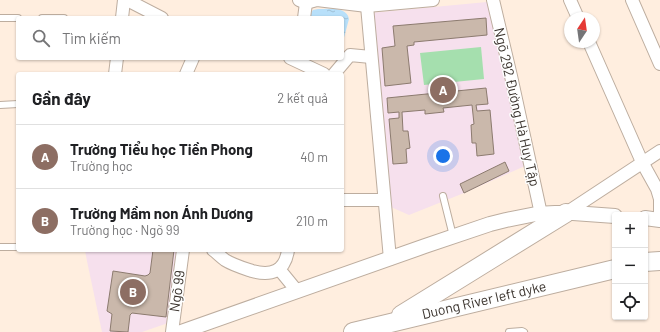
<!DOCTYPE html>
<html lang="vi">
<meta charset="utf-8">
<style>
body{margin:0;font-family:Barlow,sans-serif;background:#f6f6f6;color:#202124}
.controls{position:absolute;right:12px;bottom:12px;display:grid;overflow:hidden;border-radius:4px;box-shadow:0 1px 3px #0004}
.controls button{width:36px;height:36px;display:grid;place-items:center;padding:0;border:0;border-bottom:1px solid #e0e0e0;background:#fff;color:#202124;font:20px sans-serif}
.compass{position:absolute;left:564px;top:12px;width:36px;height:36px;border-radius:50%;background:#fff;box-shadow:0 1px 3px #0004;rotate:13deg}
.you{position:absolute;left:443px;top:156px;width:14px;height:14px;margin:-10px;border:3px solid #fff;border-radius:50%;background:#1a73e8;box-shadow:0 0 0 6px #1a73e833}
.badge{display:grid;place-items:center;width:26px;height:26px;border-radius:50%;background:#8139ab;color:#fff;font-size:13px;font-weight:700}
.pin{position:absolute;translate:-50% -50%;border:2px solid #fff;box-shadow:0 1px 4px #0006}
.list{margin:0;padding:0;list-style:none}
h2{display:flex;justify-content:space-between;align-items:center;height:52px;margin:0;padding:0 16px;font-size:17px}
h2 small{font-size:13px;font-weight:400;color:#757577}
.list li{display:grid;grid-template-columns:26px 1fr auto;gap:12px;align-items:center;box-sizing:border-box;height:64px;padding:0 16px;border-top:1px solid #e0e0e0}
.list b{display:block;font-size:15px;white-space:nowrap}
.list p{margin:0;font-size:13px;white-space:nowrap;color:#757577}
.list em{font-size:13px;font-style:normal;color:#757577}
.icon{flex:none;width:22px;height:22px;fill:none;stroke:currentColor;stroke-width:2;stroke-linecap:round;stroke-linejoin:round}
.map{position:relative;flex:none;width:660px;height:332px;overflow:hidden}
.search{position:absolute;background:#fff;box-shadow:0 1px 3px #0004;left:16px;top:16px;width:328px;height:44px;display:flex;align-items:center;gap:10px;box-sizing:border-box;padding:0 14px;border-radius:4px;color:#757577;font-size:15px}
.panel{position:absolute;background:#fff;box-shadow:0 1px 3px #0004;left:16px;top:72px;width:328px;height:180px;border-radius:4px}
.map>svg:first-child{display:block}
.education{fill:#f6e0ed}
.green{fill:#a5dfae}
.water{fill:url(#water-ripples)}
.building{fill:#cab8ab;stroke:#8c7b6f}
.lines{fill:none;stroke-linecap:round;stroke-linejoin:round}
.service-casing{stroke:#bdad9f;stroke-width:8}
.minor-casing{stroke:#bdad9f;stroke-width:14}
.tertiary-casing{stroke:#bdad9f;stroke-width:16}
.primary-casing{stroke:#bdad9f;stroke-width:20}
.service{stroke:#fff;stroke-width:6}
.minor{stroke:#fff;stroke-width:12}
.tertiary{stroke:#fff;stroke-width:14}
.primary{stroke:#fff;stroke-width:18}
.labels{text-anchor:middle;stroke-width:3;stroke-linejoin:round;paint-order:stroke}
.street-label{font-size:14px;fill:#39322c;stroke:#fefefe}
</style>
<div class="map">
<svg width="660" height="332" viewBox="0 0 660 332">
<defs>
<pattern id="water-ripples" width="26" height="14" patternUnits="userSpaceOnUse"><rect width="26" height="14" fill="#b8e0fa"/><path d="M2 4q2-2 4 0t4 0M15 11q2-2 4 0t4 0" fill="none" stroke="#9fc1d6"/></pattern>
</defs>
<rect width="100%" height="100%" fill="#ffeedf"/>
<g class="education">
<polygon points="487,2 525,166 464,193 409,215 391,207 370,13"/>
<polygon points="85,250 179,250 168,323 142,332 102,332 87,261"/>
</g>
<polygon class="green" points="481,47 484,79 424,85 420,53"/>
<path class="water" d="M 318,9 C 328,9 347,6 349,19 L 342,45 L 342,18 L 309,18 L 311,13 L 313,10 Z"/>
<g class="building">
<polygon points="486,18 487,35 414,42 414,45 407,46 411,83 385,86 382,48 395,46 393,26"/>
<polygon points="486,88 488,104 476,105 477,111 490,110 494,154 477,156 476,143 472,143 471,125 474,124 472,105 443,108 444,112 425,114 425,110 402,112 403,131 408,131 410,148 406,149 407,163 393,164 389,119 399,118 399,112 388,113 387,98"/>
<polygon points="505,162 509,171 464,193 460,184"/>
<polygon points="153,250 174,250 166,317 132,313 130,315 128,332 110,331 112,314 107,311 113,271 145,276 148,275 150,273"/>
</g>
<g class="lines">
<g class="service-casing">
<g id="service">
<polyline points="0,18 18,18"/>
<polyline points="42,18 64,18"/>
<polyline points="0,105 18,104"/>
<polyline points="443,196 453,236"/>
<polyline points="0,247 18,247"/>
<polyline points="509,332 522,331 524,332"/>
</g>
</g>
<g class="minor-casing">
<g id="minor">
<polyline points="127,0 162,18"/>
<polyline points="299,0 306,3 317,0 367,6 433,0"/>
<polyline points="493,0 511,76 541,214"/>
<polyline points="570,0 578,18"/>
<polyline points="632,0 660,64"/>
<polyline points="367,6 390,259"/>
<polyline points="122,18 124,0"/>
<polyline points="304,18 306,3"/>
<polyline points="589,42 642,162 657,189 660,199"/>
<polyline points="290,58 324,74"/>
<polyline points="115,74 117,58"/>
<polyline points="186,74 193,58"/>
<polyline points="334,74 350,55 371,57"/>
<polyline points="342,200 384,200"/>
<polyline points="566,213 660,151"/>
<polyline points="660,220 660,200"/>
<path d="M 213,250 C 217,253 221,257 225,260 C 233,265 243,268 252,271 C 271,276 285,272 288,250"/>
<polyline points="279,269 297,291"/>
<polyline points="172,332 183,250"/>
</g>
</g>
<g class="tertiary-casing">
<g id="tertiary">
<polyline points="645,218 660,220"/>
<polyline points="181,332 425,246 490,224 506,220 536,214 555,213 573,213 615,216"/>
</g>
</g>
<g class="primary-casing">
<g id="primary">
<polyline points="645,262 660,261"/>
<polyline points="401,315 566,213"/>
<polyline points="353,332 615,269"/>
</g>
</g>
<use href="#service" class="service"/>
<use href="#minor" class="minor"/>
<use href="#tertiary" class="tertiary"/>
<use href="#primary" class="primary"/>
</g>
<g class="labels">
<g class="street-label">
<text transform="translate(517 107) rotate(77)" y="5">Ngõ 292 Đường Hà Huy Tập</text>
<text transform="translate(177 291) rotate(-82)" y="5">Ngõ 99</text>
<text transform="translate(484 300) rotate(-13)" y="5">Duong River left dyke</text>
</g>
</g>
</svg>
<div class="controls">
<button>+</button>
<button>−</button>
<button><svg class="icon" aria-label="locate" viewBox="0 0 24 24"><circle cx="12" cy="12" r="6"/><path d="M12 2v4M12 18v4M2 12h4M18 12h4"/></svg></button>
</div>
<svg class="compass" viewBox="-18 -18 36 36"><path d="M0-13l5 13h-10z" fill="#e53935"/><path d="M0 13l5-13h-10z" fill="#757577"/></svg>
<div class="you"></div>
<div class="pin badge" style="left:443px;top:90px;background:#8d6e63">A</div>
<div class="pin badge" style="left:133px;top:292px;background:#8d6e63">B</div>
<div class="search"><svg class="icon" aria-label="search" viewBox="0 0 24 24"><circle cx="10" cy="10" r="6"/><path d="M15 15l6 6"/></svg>Tìm kiếm</div>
<section class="panel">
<h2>Gần đây<small>2 kết quả</small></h2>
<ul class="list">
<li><span class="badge" style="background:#8d6e63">A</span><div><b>Trường Tiểu học Tiền Phong</b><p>Trường học</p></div><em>40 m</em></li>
<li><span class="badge" style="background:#8d6e63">B</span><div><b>Trường Mầm non Ánh Dương</b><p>Trường học · Ngõ 99</p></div><em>210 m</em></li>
</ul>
</section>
</div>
